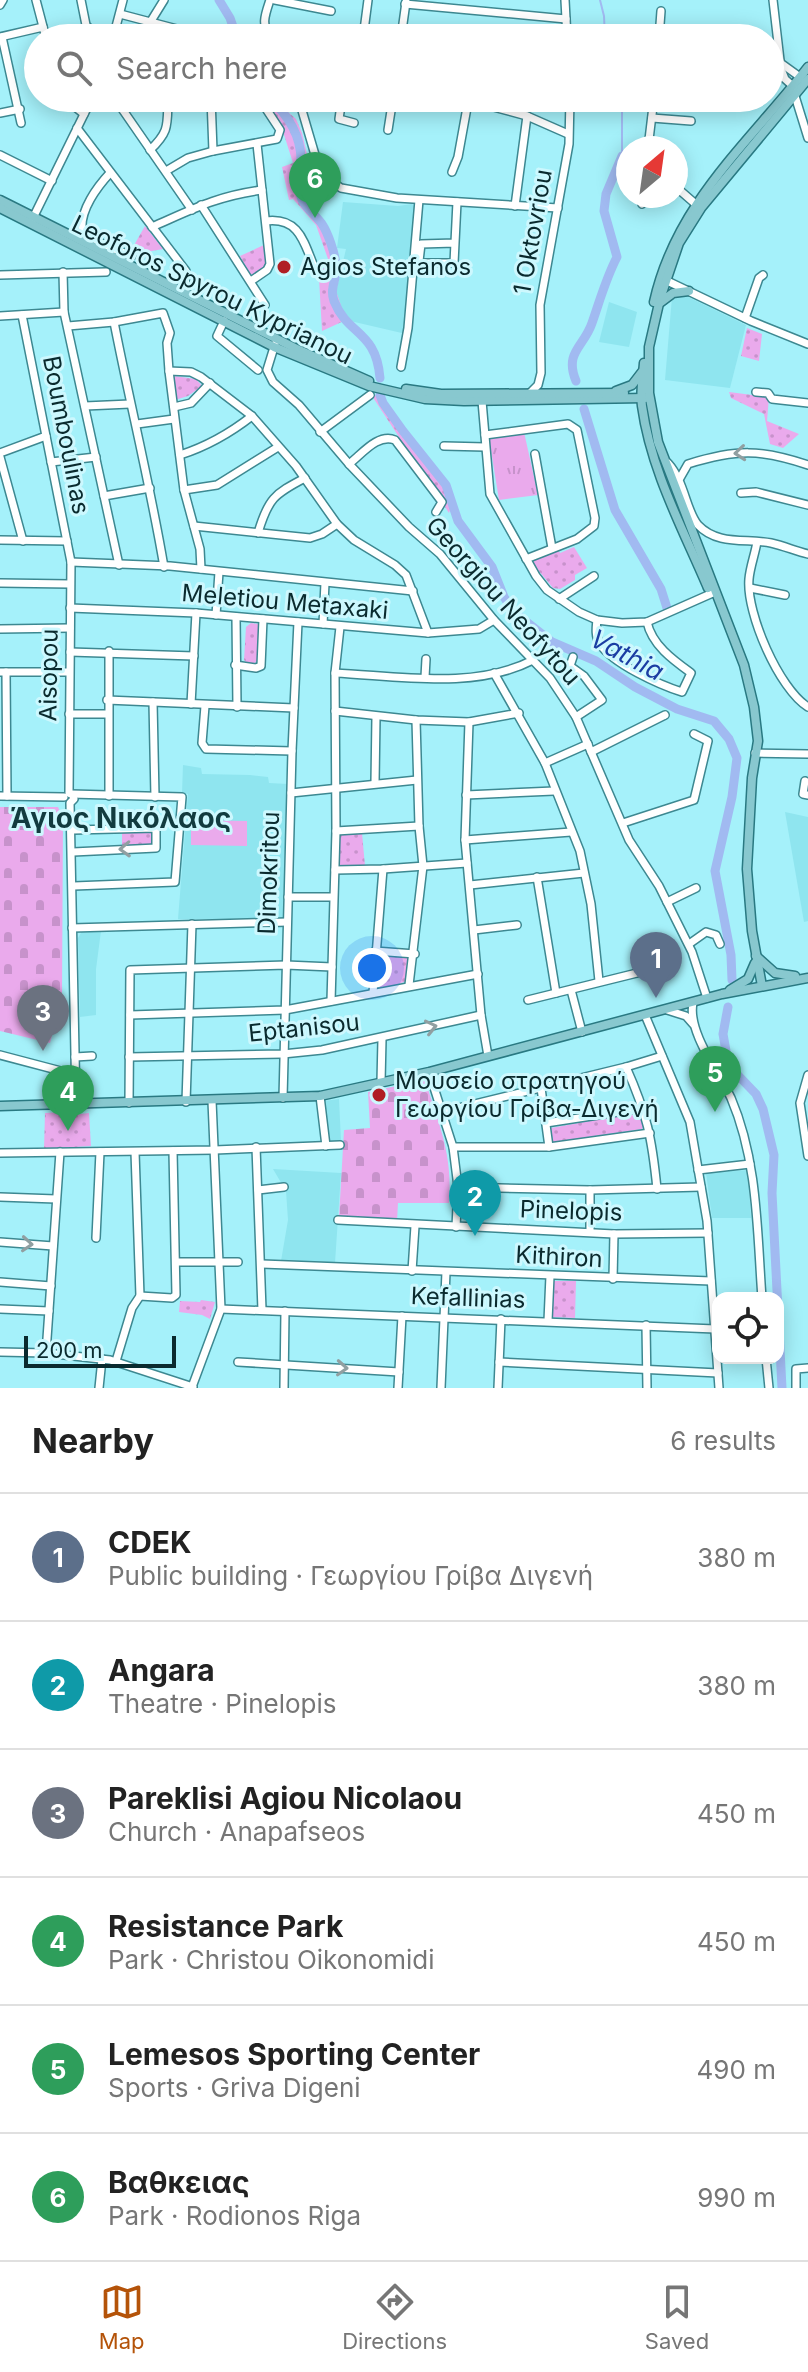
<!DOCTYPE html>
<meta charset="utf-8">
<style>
body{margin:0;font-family:Inter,sans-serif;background:#f2f2f2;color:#222}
.controls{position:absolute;right:24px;bottom:24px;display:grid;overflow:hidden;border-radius:16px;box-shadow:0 4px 20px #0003}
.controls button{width:72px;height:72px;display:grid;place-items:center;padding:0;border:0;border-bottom:2px solid #e0e0e0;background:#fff;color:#222;font:40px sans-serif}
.compass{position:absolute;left:616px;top:136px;width:72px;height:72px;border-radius:50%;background:#fff;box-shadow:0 4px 20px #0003;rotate:29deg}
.scale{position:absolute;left:24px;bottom:20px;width:152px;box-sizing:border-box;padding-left:8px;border:4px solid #0a2a2e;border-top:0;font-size:22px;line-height:28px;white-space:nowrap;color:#0a2a2e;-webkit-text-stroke:6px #cdf8fe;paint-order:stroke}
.you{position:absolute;left:372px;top:968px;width:28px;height:28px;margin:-20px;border:6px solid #fff;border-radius:50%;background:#1a73e8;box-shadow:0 0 0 12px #1a73e833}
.badge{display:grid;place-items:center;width:52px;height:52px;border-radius:50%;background:#b45309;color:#fff;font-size:26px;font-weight:700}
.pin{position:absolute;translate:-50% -66px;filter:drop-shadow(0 2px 4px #0008)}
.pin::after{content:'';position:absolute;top:42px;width:28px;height:24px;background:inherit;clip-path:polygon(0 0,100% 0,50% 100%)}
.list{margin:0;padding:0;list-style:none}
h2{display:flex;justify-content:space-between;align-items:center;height:104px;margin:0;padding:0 32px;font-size:34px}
h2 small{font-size:26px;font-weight:400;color:#767676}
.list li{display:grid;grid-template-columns:52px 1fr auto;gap:24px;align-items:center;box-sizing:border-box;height:128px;padding:0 32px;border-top:2px solid #e0e0e0}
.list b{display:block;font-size:30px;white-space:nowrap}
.list p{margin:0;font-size:26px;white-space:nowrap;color:#767676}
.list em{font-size:26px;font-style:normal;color:#767676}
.icon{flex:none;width:44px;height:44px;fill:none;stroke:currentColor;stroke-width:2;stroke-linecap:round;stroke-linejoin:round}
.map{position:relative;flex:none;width:808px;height:1388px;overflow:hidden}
.search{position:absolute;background:#fff;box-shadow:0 4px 20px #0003;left:24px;right:24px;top:24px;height:88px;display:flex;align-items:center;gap:20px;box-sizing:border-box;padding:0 28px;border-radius:44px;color:#767676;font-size:30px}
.sheet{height:872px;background:#fff}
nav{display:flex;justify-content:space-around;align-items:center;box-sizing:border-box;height:112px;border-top:2px solid #e0e0e0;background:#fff;font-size:22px;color:#767676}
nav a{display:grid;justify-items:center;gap:4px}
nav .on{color:#b45309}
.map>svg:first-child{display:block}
.built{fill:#8fe5ef}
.grass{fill:url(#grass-tufts)}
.cemetery{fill:url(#cemetery-stones)}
.park{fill:url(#park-dots)}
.garden{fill:#eaaaec}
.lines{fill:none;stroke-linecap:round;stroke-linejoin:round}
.stream{stroke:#a1baf1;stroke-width:2}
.river{stroke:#a1baf1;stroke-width:9}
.minor-casing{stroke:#3d8891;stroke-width:10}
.major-casing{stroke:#297982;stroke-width:11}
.minor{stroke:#fff;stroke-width:7}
.major{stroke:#88c8cf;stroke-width:8}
.oneway{stroke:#919fa1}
.poi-dot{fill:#b01e24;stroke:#cdf8fe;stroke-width:3}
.labels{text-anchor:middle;stroke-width:6;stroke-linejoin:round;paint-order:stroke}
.street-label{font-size:24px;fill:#0a2a2e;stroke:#cdf8fe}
.poi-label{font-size:24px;fill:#0a2a2e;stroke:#cdf8fe;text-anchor:start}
.water-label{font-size:26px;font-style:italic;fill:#1b3da3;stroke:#cdf8fe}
.quarter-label{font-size:28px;font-weight:bold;fill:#123b3f;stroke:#cdf8fe}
</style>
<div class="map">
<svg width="808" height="1388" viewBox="0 0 808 1388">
<defs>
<pattern id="grass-tufts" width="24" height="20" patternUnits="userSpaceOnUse" patternTransform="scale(2)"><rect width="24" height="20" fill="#eaaaec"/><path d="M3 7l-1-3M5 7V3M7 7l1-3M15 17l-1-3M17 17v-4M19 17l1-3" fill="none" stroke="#c792cb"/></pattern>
<pattern id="cemetery-stones" width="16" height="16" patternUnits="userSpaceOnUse" patternTransform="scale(2)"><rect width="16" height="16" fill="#eaaaec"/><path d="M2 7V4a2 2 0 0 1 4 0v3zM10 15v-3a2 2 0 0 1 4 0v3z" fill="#c792cb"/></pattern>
<pattern id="park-dots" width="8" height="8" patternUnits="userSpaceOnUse" patternTransform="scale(2)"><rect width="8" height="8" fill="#eaaaec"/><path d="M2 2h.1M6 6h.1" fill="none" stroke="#c792cb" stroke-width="1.8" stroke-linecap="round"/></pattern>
</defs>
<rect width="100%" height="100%" fill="#a5f1fa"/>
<g class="built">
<polygon points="343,202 398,206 412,204 415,207 406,334 346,320 336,292 346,249 337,248"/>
<polygon points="684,295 746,325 730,388 665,380 672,297"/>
<polygon points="609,302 637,312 629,347 599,342"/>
<polygon points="183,765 201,768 202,774 250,775 268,777 269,783 288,784 283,920 178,919 188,794 182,793"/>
<polygon points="785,812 808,817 808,921 804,922"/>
<polygon points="82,931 101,931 96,969 96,1015 80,1017 78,938"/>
<polygon points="339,1099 341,1141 325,1141 322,1106 324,1101"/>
<polygon points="273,1169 341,1173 335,1263 281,1261 288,1220 286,1191"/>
<polygon points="748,1170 751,1218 712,1218 706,1173"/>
</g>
<polygon class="grass" points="524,432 538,495 499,500 489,438"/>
<g class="cemetery">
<polygon points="0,807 58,807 63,819 62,997 50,1043 0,1031"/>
<path d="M 425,1080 C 439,1125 453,1154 449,1203 L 398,1203 L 397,1221 L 339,1217 L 344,1130 L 370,1128 L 368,1092 Z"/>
</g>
<g class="park">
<polygon points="262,98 272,98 296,119 302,133 309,163 305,194 326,225 340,265 336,291 346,320 322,331 319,278 328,259 316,225 293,199 289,200 282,167 293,163 280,122"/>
<polygon points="145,226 163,249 141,253 133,247"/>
<path d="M 264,245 C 268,261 269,266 255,275 L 250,274 L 240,256 Z"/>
<polygon points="747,328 762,334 759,361 741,356"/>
<polygon points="174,376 196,379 202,386 188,396 175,400"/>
<polygon points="729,392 769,397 767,421 799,434 783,448 770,444 764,414 731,398"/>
<polygon points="377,395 444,486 451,507 449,513 372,396"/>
<path d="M 574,547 L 587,568 L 575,575 L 575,580 L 560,589 L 553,588 L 533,564 C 535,553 547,552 557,549 L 560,553 Z"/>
<polygon points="251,623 259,624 262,629 260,657 254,664 247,663 244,660 246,627"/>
<rect x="122" y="832" width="31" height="13"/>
<polygon points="362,833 365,866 337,865 338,834"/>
<polygon points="377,954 409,957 407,981 389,987 377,987"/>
<polygon points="61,1112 63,1116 89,1113 91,1146 44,1149 45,1113"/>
<polygon points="634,1113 639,1115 644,1125 642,1129 553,1142 551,1128"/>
<polygon points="553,1281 576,1281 575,1318 552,1317"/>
<polygon points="201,1300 215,1302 210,1319 202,1315 179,1312 180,1301 200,1302"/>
</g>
<polygon class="garden" points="191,820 247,821 247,846 191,845"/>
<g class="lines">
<g class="stream">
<polyline points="600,0 604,16 605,38"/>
<polyline points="622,156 622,98"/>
</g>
<g class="river">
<polyline points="219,0 230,18 237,38"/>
<path d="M 270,98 C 288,116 302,136 301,163 C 301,174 298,189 302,200 C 306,209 317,216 322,224 C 328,233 335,253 336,265 C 338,278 329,287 334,301 C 348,336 376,330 380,378"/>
<path d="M 576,381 C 564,352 584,347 592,323 C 600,300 606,278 617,257 L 604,211 L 606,194 L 622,156"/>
<polyline points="380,395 383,403 403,431 446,485 458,521 492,567 504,597 514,612 552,642 596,661 635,687 677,709 714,721 729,739 737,758 732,797 715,871 731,955 732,980"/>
<polyline points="584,409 615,510 661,589 667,608"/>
<polyline points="728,1007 723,1034 728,1062 731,1068 756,1094 763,1109 774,1155 772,1193 782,1388"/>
</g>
<g class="minor-casing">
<g id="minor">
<polyline points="36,0 46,38"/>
<polyline points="81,0 86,25 98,38"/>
<path d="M 270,0 C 265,15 261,24 270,38"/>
<polyline points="275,0 331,11"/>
<polyline points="565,0 567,38"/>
<polyline points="773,0 781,69 785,79 795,88"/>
<polyline points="405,4 566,19"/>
<polyline points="0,5 3,0"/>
<polyline points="120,14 211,38"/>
<polyline points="151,21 164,0"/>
<polyline points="0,37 43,27"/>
<polyline points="2,37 21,123"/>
<polyline points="113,38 123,0"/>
<polyline points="363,38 368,0"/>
<polyline points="401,38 406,2"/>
<polyline points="659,38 661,11"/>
<polyline points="782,64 800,77"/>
<polyline points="795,96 808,138"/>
<polyline points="64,98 84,114"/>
<polyline points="110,98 118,103 192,210"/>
<polyline points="211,98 213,151"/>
<polyline points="302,98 301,107 318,165 323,175 341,188 397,198 558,208"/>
<polyline points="342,98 339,119 354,123"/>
<polyline points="436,98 486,105 527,116 568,134"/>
<polyline points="0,113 20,109"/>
<polyline points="652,118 691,121"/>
<polyline points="77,128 186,271 185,291"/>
<polyline points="388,130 393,98"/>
<polyline points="648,148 654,98"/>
<path d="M 150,150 C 170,131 167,125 168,98"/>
<polyline points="0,155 52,181"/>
<polyline points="166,171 188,158 213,151 277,139 280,130 259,98"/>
<polyline points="452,172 458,157 468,102"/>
<path d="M 110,173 C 97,187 80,210 82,230 L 104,245 L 132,256"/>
<polyline points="676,187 699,207"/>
<polyline points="642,204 649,196"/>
<polyline points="201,205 265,305"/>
<polyline points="515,206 527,116"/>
<path d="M 266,221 C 300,217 304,243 315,269"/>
<polyline points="31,222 92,98"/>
<path d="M 152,227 C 193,209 217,196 262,190"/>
<polyline points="455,243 421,244 419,261 425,263 454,263 457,202"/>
<polyline points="63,272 64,312 119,565"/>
<polyline points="0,275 106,272"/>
<polyline points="661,278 751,321 808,344"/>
<polyline points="251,281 267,270 270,264 257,144"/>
<polyline points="22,315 71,562 69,793"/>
<polyline points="0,316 64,312"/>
<polyline points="745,318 759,278 763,275"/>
<polyline points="224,321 217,336 258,370"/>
<path d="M 114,322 C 130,404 150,484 164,567"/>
<polyline points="68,326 114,322 163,313 170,333 167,343 169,371 184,490 200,549 201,569"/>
<polyline points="275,344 267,370 273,382 299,405 349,464 409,527 440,554 494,620 550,678 576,717 629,840 659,886 692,952 707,998"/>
<polyline points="401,367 408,328 419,200"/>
<polyline points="169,371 191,372 201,377 252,416 296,466 337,524 354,540 395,565 406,575 428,633"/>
<polyline points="531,392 538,385 541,373 540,305 569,144 570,98"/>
<polyline points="756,392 768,393 772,399 808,403"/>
<polyline points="482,401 490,494 536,576 547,590 579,612 597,620 622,623 647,622 715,592"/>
<polyline points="85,406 130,404"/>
<polyline points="174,407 191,403 210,383"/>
<polyline points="137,424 174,419"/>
<polyline points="320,432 370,395"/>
<polyline points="485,435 568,424 577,430 595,518 594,526 577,539 526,559"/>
<polyline points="444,446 485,447"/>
<polyline points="0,453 46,436"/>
<polyline points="535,454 552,548"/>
<path d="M 180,455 C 208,446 229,434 252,416"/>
<polyline points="0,457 23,541"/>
<polyline points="51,462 96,457"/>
<path d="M 668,463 C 685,482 686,511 698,525 C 718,546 747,538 771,543 C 784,546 796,551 808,554"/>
<path d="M 349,464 C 362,454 378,433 395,440 L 442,502 L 436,512"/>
<path d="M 680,478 L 688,464 C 737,449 760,449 808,465"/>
<polyline points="184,490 217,485 278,447"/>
<polyline points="741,493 756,492 808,505"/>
<polyline points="104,496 150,488"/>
<polyline points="194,526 310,538 322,534 337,524"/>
<path d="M 258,533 C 268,499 274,494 305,478"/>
<polyline points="0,540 67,541"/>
<path d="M 757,542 C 755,554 750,567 749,579 C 746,613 779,689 808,707"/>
<polyline points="71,562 170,566 413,591"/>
<polyline points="0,583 70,584"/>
<polyline points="750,588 785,595"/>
<polyline points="559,599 594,576"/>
<polyline points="70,608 196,613 428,633 479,629 494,620"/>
<polyline points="216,615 219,572"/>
<polyline points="236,617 237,707"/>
<path d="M 597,620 C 596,628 595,637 600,644 C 613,664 660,685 682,692 L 691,673 C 673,660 652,645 647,622"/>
<polyline points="323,624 325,583"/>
<polyline points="0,629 70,628"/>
<polyline points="109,651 109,796"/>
<polyline points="70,652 194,656"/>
<polyline points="573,657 570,666 584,676 602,700 576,717"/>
<polyline points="235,665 256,668 261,666 263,619"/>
<polyline points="0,672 69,672"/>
<polyline points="6,672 7,796"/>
<path d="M 335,673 C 399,676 475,690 533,660"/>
<polyline points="494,673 545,763 580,851 591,904 599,981"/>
<polyline points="425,677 426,659"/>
<polyline points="107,700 294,708"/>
<polyline points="153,702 155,797"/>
<polyline points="191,704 196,613"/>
<polyline points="205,706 202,743 206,749 292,751"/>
<polyline points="335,711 416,720 469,722 519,713"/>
<polyline points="69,714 108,714"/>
<polyline points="469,722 465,840 481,1015 488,1056"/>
<polyline points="591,752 665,715"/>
<polyline points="755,753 808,754"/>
<polyline points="545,763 588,744"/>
<polyline points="805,781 803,794 808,795"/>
<polyline points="375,783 376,717"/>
<polyline points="291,793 417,780"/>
<polyline points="71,794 182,797 175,882 74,886"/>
<polyline points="466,795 554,791"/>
<polyline points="0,796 64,797"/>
<polyline points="73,796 74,799 70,803 76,1104"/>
<polyline points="623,823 694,800 708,741 694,734"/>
<polyline points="73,830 156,828 156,848 73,852"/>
<polyline points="336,831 419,826"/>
<polyline points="465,840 571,832"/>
<polyline points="335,870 383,869 467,863"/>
<polyline points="537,877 556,993"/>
<polyline points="470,885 584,873"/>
<polyline points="288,897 333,897"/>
<polyline points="667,902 696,888"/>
<polyline points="72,928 287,922"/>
<polyline points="474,930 517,925"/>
<polyline points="689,944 706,932 716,935 720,944"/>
<polyline points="375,951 415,954"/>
<polyline points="409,985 423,866 419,826 416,720"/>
<polyline points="571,990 582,1032"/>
<polyline points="373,993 383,869"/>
<polyline points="528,1000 637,973"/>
<polyline points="331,1001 336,831 335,673 340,627"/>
<path d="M 693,1003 C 687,1031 719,1073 731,1098 C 758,1161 757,1231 762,1298"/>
<polyline points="667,1010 686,1016 693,1024"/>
<polyline points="130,1015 285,1010 478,974"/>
<polyline points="645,1015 690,1122 707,1221 719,1388"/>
<polyline points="0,1055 76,1075"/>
<polyline points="75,1057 92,1056"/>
<polyline points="129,1057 283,1054 322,1050 481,1015"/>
<path d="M 626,1067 C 647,1114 652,1138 657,1189"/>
<polyline points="429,1072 453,1147 458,1187 456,1227"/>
<polyline points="808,1075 800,1103 808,1156"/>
<polyline points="381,1082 382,1039"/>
<polyline points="541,1088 549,1147"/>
<polyline points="320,1096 326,1146"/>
<polyline points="283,1098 292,751 298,622"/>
<polyline points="186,1102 192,924"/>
<polyline points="129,1103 130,970 286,965 332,967"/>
<polyline points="442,1112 626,1067 662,1056"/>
<polyline points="546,1123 644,1108"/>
<polyline points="256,1147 262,1310"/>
<polyline points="453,1147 549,1147 650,1133"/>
<polyline points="0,1153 215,1150 340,1145"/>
<polyline points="698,1170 750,1164"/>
<polyline points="458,1187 590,1190 701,1187"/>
<polyline points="258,1190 284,1187"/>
<polyline points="0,1197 56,1199"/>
<polyline points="338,1220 614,1234 708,1233"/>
<polyline points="590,1232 590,1190"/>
<polyline points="96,1238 100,1152"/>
<polyline points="0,1242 53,1246"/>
<polyline points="176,1262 238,1262"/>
<polyline points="262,1264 711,1281"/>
<polyline points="412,1271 415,1226"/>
<polyline points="613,1279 614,1234"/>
<polyline points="0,1282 51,1286"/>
<polyline points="140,1296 172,1298 176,1295 173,1151"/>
<polyline points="0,1309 49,1311"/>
<polyline points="221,1309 715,1329"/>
<polyline points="548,1321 550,1276"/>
<polyline points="646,1325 647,1388"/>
<polyline points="0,1352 46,1353 110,1360 193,1387"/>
<polyline points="46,1353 60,1152"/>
<polyline points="766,1358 769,1388"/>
<polyline points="116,1361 132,1308 140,1296 135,1152"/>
<polyline points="238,1362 399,1372"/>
<polyline points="499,1362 718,1373"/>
<polyline points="192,1387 221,1309 212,1101"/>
<polyline points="99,1388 102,1359"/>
<polyline points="284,1388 285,1311"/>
<polyline points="398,1388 402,1316"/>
<polyline points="441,1388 446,1272"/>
<polyline points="498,1388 501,1319"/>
<polyline points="796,1388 796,1369 808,1368"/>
</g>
</g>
<g class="major-casing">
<g id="major">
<polyline points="0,200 299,350 369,381"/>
<polyline points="0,208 274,347 369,386 425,399 464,401 645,398"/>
<path d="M 654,302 C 676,203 749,143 808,67"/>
<polyline points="661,302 673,293 689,291"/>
<path d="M 644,363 C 643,377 640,392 642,406 C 651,471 683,529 708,588"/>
<polyline points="406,389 441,394 624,393"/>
<polyline points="616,391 632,385 642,372"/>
<polyline points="756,956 775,973 795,976"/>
<polyline points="762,986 752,931 747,869 752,778 758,741 754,707 744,665 658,442 649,393 649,347 660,299 679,243 701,208 808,79"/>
<polyline points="730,990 748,979 755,963"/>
<polyline points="0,1106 320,1096 429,1072 722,994 808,978"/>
</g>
</g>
<use href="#minor" class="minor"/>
<use href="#major" class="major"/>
</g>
<defs><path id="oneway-chevron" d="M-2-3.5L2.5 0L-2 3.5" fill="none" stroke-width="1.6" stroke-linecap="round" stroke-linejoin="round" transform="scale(2)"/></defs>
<g class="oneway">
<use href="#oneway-chevron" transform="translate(740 453) rotate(175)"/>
<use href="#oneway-chevron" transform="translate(125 849) rotate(178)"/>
<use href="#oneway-chevron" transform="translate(431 1027) rotate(-13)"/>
<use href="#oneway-chevron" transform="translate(27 1244) rotate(4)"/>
<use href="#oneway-chevron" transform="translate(342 1368) rotate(3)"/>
</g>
<g class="poi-dot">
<circle cx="284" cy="267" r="8"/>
<circle cx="379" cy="1095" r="8"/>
</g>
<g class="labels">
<g class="street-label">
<text transform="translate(533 232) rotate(-80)" y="8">1 Oktovriou</text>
<text transform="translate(212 290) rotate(26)" y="8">Leoforos Spyrou Kyprianou</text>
<text transform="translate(66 435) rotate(79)" y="8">Boumboulinas</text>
<text transform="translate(503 601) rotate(48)" y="8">Georgiou Neofytou</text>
<text transform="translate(285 602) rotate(5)" y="8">Meletiou Metaxaki</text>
<text transform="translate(49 675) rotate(-89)" y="8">Aisopou</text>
<text transform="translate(269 873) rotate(-88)" y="8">Dimokritou</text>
<text transform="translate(304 1028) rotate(-6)" y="8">Eptanisou</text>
<text transform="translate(571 1211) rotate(2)" y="8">Pinelopis</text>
<text transform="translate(559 1257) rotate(3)" y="8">Kithiron</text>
<text transform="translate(468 1298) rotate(2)" y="8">Kefallinias</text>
</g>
<g class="poi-label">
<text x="300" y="275">Agios Stefanos</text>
<text x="395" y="1089">Μουσείο στρατηγού<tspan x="395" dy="28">Γεωργίου Γρίβα-Διγενή</tspan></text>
</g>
<g class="water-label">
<text transform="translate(627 655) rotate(28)" y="9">Vathia</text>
</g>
<g class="quarter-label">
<text x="121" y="828">Άγιος Νικόλαος</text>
</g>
</g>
</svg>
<div class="controls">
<button><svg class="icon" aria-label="locate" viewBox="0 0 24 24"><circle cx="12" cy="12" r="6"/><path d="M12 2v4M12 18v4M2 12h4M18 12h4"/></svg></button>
</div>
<svg class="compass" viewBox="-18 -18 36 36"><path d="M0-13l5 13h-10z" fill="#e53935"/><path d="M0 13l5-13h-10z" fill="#767676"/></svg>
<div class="scale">200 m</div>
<div class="you"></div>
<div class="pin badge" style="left:656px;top:998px;background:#5c6f8a">1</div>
<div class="pin badge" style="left:475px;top:1236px;background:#0f9aa8">2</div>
<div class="pin badge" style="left:43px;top:1051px;background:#6b7280">3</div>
<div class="pin badge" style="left:68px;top:1131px;background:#2e9e5b">4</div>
<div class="pin badge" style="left:715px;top:1112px;background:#2e9e5b">5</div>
<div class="pin badge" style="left:315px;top:218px;background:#2e9e5b">6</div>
<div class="search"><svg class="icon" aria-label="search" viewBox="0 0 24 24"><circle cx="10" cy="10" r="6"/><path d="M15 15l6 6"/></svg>Search here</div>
</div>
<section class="sheet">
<h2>Nearby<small>6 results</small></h2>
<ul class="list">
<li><span class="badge" style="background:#5c6f8a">1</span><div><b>CDEK</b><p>Public building · Γεωργίου Γρίβα Διγενή</p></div><em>380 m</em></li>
<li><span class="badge" style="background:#0f9aa8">2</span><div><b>Angara</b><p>Theatre · Pinelopis</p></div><em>380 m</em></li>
<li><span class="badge" style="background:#6b7280">3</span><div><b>Pareklisi Agiou Nicolaou</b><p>Church · Anapafseos</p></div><em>450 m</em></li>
<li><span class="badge" style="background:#2e9e5b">4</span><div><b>Resistance Park</b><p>Park · Christou Oikonomidi</p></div><em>450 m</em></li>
<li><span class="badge" style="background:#2e9e5b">5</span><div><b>Lemesos Sporting Center</b><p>Sports · Griva Digeni</p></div><em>490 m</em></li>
<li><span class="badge" style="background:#2e9e5b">6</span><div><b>Βαθκειας</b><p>Park · Rodionos Riga</p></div><em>990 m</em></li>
</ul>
</section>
<nav>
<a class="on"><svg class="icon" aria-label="map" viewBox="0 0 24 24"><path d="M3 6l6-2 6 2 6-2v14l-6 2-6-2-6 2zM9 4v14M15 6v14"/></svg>Map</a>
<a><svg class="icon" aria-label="directions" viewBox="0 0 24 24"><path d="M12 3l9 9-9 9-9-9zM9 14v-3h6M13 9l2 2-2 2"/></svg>Directions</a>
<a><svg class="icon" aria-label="saved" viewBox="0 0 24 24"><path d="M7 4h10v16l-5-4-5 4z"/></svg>Saved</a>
</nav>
